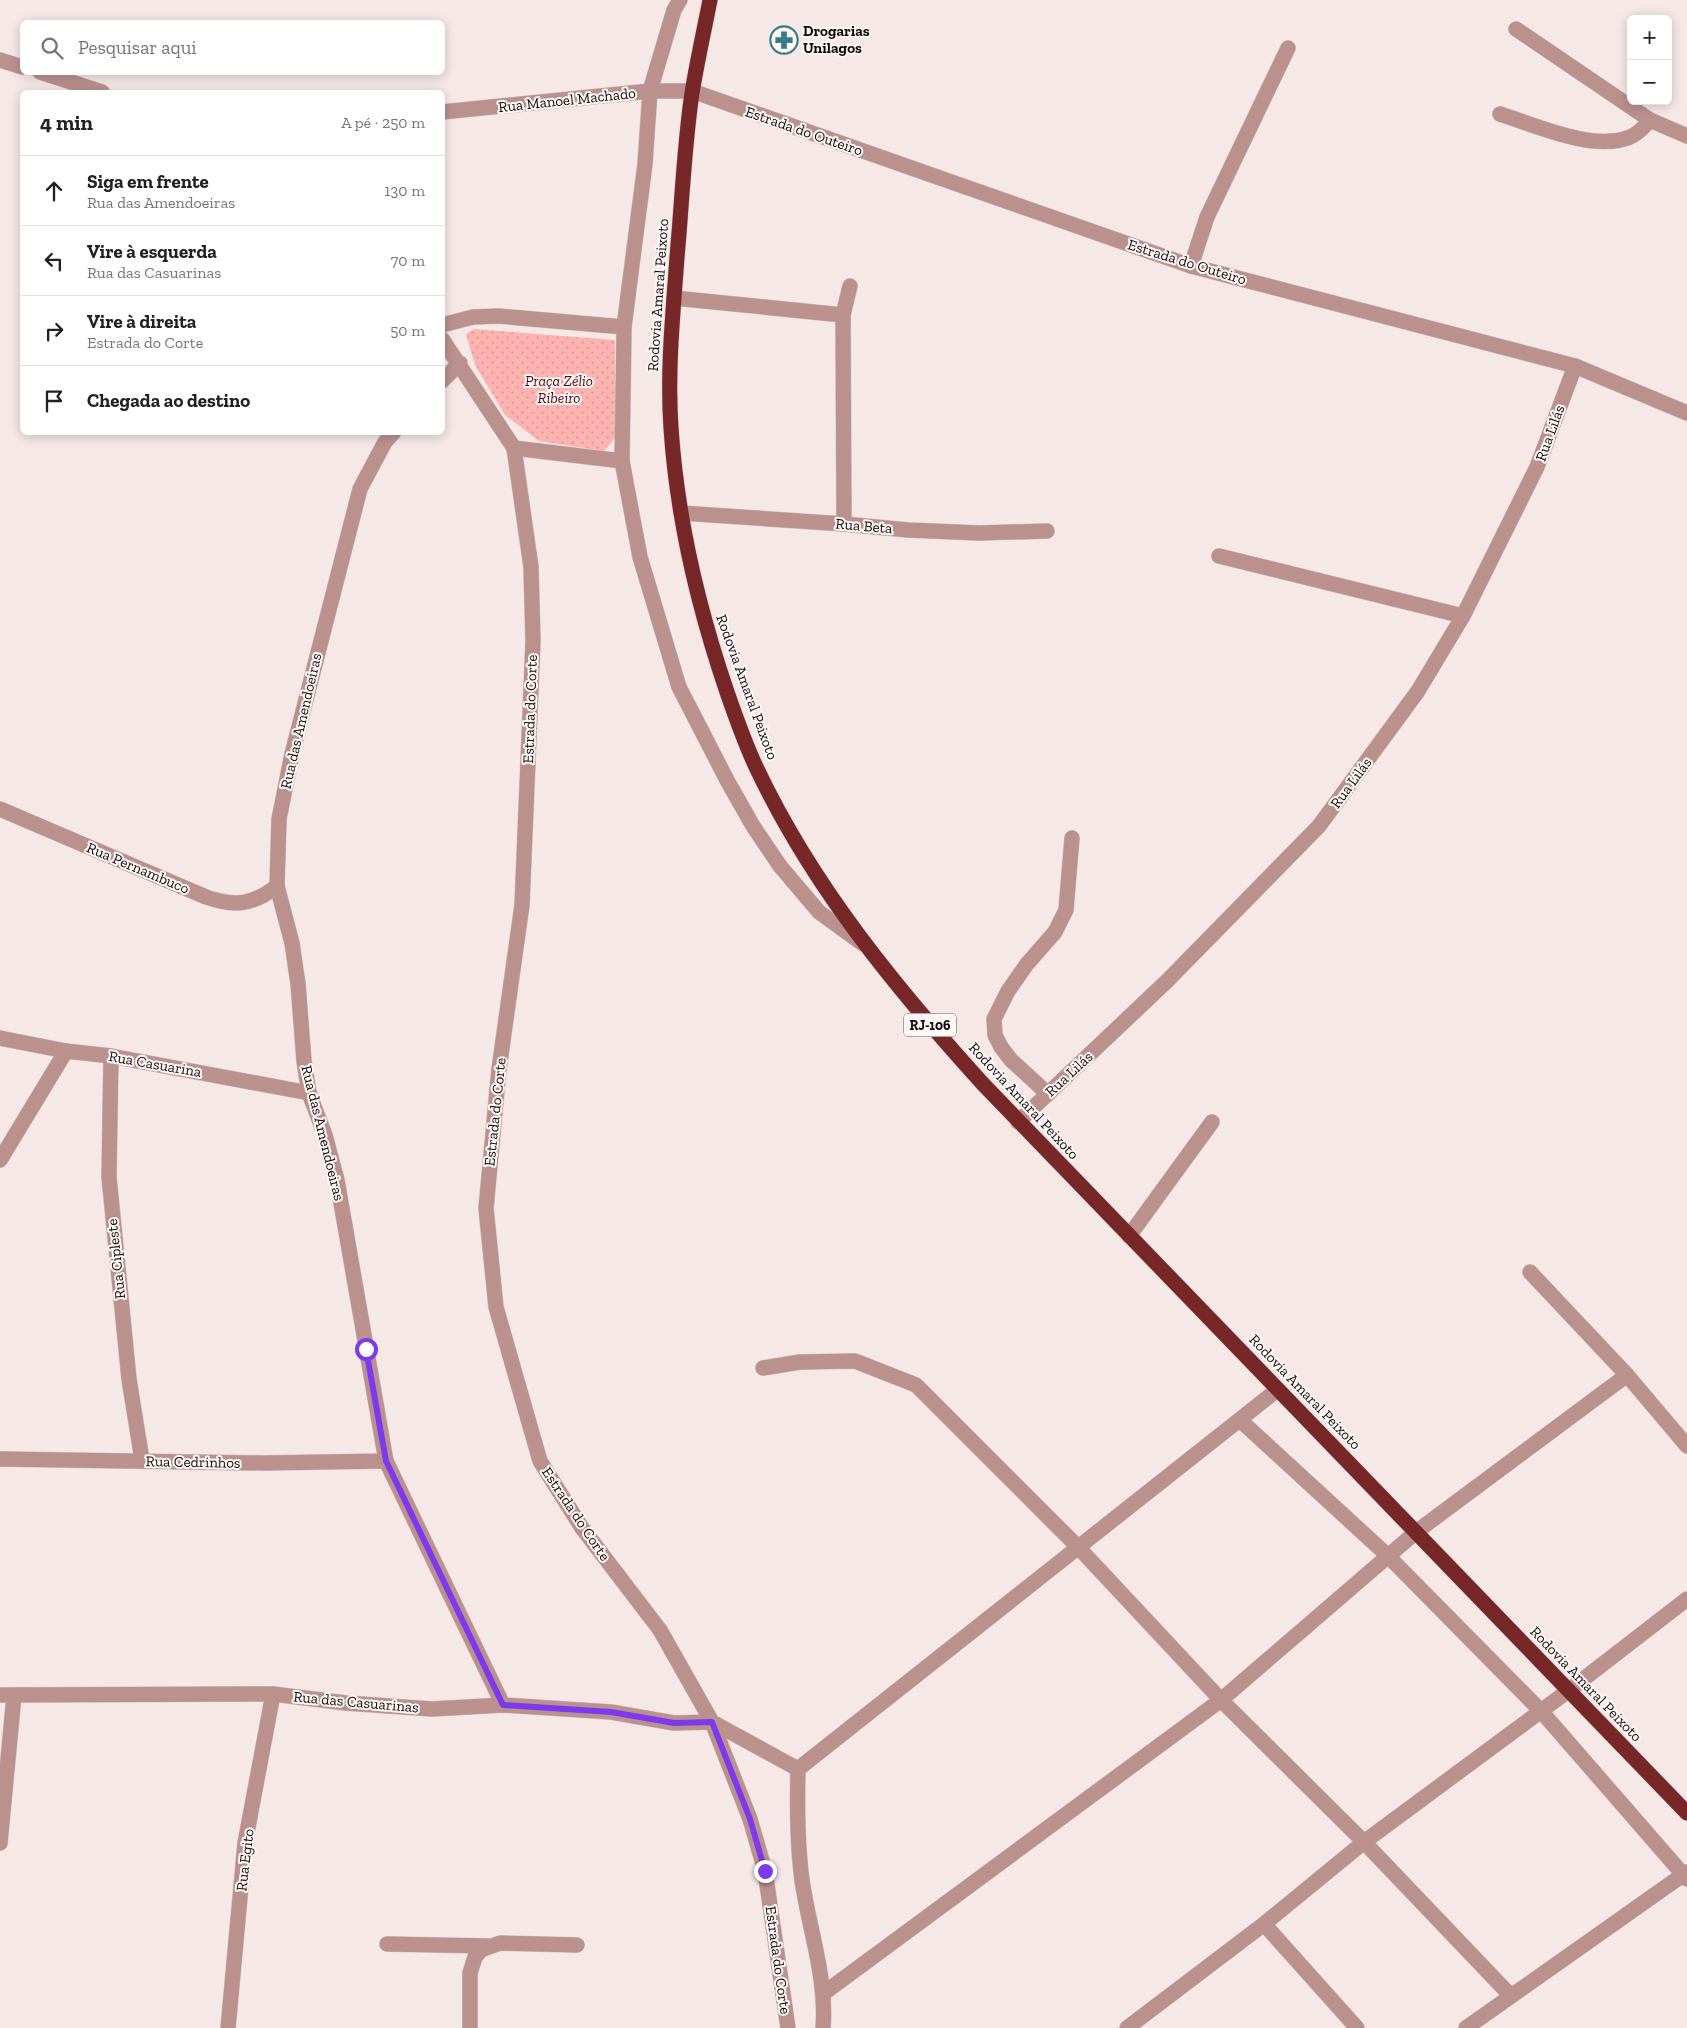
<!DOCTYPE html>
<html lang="pt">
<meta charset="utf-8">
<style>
body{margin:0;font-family:"Zilla Slab",serif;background:#f2f2f2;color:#202124}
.controls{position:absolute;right:15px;top:15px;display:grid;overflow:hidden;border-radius:8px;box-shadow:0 2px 12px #0003}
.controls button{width:45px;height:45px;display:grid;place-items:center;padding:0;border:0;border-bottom:1px solid #e0e0e0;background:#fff;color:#202124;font:25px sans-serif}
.stop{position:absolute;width:15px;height:15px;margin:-11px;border:4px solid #7c3aed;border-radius:50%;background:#fff}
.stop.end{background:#7c3aed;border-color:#fff;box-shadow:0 1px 5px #0008}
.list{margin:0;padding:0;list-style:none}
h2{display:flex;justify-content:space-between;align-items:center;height:65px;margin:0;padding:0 20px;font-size:21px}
h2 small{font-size:16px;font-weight:400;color:#757577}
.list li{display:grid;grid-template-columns:32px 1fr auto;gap:15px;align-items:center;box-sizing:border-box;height:70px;padding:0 20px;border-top:1px solid #e0e0e0}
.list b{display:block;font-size:19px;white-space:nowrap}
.list p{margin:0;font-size:16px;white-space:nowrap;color:#757577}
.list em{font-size:16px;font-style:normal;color:#757577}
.icon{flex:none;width:28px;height:28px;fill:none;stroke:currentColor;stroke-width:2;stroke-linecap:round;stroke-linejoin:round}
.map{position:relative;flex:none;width:1687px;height:2028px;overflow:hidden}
.search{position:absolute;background:#fff;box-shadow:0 2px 12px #0003;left:20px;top:20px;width:425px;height:55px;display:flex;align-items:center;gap:12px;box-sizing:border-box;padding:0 18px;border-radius:8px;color:#757577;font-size:19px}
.panel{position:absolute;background:#fff;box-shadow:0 2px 12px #0003;left:20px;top:90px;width:425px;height:345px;border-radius:8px}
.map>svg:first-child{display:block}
.park{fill:url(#park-dots)}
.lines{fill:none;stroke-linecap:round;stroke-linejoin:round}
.minor-casing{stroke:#d0c5c4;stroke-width:16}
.highway-casing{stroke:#d0c5c4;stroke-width:16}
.minor{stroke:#bb918e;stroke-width:15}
.highway{stroke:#772728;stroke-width:15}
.route{stroke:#7c3aed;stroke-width:6}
.labels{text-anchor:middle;stroke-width:4;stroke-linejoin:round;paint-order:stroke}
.shield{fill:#fff7f6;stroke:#585252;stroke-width:1}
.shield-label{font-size:14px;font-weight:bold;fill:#100c0c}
.poi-label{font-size:15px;font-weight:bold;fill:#100c0c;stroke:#fff7f6;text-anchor:start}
.street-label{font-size:15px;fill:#100c0c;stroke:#fff7f6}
.park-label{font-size:15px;font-style:italic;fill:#59040f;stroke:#fff7f6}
</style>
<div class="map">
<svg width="1687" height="2028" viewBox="0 0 1687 2028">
<defs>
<pattern id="park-dots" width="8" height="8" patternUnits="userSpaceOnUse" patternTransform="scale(1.25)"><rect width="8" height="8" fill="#fdb3af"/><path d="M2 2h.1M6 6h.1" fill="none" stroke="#d89995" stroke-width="1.8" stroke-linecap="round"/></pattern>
</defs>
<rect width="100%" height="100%" fill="#f5e8e7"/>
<polygon class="park" points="474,329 615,340 615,438 604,451 539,441 505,415 475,365 466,334"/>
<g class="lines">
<g class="minor-casing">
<g id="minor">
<polyline points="680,0 674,10 650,91 645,164 624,327 622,461 640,557 679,687 728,782 753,826 780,866 819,912 863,944"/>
<polyline points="1516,29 1650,120 1687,136"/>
<polyline points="0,60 22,67"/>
<polyline points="40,72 102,92"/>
<polyline points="442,112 650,91 692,91 1191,266 1575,366 1687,413"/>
<path d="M 1500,114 C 1535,125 1593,152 1630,137 C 1638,134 1645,126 1650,120"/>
<polyline points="1191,266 1207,217 1288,48"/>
<polyline points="674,298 843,315"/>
<polyline points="442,325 473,317 498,316 624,327"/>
<polyline points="442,339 514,448 531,567 533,641 522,905 499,1069 486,1208 496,1307 540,1461 582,1528 660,1630 712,1722 798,1769"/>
<polyline points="442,381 460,363"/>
<polyline points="394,432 385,442 360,489 292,754 279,819 277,886 292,943 298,984 304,1061 309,1093 325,1135 337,1180 386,1461 503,1705"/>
<polyline points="514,448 622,461"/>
<polyline points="681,513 844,524 908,530 979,533 1047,531"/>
<polyline points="844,524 843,315 850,286"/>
<polyline points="1219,556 1463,616"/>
<path d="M 0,809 L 206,897 C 235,907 253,905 277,886"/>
<polyline points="0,1038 66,1051 111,1056 309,1093"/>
<polyline points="111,1056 109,1177 129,1379 142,1460"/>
<polyline points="1048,1094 1011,1060 1001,1047 995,1035 994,1019 1008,991 1027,964 1055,932 1066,910 1072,838"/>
<polyline points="1018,1122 1167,981 1319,826 1418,691 1463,616 1537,467 1575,366"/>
<polyline points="0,1160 66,1051"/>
<polyline points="1129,1236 1212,1122"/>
<polyline points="1530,1272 1627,1375 1687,1446"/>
<polyline points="763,1368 800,1362 855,1361 916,1385 1078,1547 1221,1700 1364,1842 1510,1995"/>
<polyline points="1241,1421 1387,1555 1541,1711 1687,1879"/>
<polyline points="0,1459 264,1463 386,1461"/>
<polyline points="0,1695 273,1694 346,1703 432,1709 503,1705 611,1712 674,1723 712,1722 750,1819 765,1871 788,2028"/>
<polyline points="0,1843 14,1696"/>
<polyline points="1264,1924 1357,2028"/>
<polyline points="387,1944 488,1946"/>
<polyline points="824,1993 1221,1700 1416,1532 1627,1375"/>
<polyline points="228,2028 245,1843 273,1694"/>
<polyline points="470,2028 470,1973 475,1957 481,1950 500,1943 577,1945"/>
<path d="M 823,2028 C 827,1978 809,1929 802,1880 C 797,1843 797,1806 798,1769 L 1277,1390"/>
<polyline points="1127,2028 1264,1924 1364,1842 1568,1691 1687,1599"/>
<polyline points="1466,2028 1687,1872"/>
</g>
</g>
<g class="highway-casing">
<path id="highway" d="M 710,0 C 704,31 697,62 692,93 C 684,147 682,203 677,257 C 673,314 667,371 671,428 C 677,518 698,607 727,692 C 736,718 745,744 757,769 C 813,887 896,988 983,1084 L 1687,1813"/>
</g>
<use href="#minor" class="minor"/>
<use href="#highway" class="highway"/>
</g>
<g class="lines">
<polyline class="route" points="366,1349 386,1461 503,1705 611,1712 674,1723 712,1722 750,1819 765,1871"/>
</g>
<defs>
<g id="pharmacy-ring" transform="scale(1.4375)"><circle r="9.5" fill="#fff7f6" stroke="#367e84" stroke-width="1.5"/><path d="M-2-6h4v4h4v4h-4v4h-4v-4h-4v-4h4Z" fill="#367e84"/></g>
</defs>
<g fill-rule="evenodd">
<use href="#pharmacy-ring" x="784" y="40"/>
</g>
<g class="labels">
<rect class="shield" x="904" y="1013.5" width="52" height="23" rx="4"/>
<g class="shield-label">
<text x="930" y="1030">RJ-106</text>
</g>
<g class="poi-label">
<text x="803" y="36">Drogarias<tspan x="803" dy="17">Unilagos</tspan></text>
</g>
<g class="street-label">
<text transform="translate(567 100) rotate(-6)" y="5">Rua Manoel Machado</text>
<text transform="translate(804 131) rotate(19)" y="5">Estrada do Outeiro</text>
<text transform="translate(1187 262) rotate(17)" y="5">Estrada do Outeiro</text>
<text transform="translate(658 295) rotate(-86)" y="5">Rodovia Amaral Peixoto</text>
<text transform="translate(1550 433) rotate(-70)" y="5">Rua Lilás</text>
<text transform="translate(864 526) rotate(5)" y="5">Rua Beta</text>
<text transform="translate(747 687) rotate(70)" y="5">Rodovia Amaral Peixoto</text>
<text transform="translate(530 709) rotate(-88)" y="5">Estrada do Corte</text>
<text transform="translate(301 721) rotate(-77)" y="5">Rua das Amendoeiras</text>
<text transform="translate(1351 783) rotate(-54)" y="5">Rua Lilás</text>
<text transform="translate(138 868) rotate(23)" y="5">Rua Pernambuco</text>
<text transform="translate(155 1064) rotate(10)" y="5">Rua Casuarina</text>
<text transform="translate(1069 1074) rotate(-43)" y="5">Rua Lilás</text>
<text transform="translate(1024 1101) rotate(47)" y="5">Rodovia Amaral Peixoto</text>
<text transform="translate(495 1112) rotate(-84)" y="5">Estrada do Corte</text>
<text transform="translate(323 1133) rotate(76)" y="5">Rua das Amendoeiras</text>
<text transform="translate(116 1259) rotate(-96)" y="5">Rua Cipleste</text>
<text transform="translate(1305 1392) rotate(46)" y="5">Rodovia Amaral Peixoto</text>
<text transform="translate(193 1462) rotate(1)" y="5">Rua Cedrinhos</text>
<text transform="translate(576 1514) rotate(56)" y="5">Estrada do Corte</text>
<text transform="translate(1586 1684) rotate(46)" y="5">Rodovia Amaral Peixoto</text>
<text transform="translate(356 1702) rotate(5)" y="5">Rua das Casuarinas</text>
<text transform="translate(245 1860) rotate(-83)" y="5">Rua Egito</text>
<text transform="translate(778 1960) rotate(82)" y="5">Estrada do Corte</text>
</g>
<g class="park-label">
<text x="559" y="386">Praça Zélio<tspan x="559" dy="17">Ribeiro</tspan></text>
</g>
</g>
</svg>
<div class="controls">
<button>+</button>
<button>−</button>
</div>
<div class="stop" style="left:366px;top:1349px"></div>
<div class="stop end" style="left:765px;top:1871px"></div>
<div class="search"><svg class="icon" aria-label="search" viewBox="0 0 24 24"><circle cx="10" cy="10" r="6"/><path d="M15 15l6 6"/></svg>Pesquisar aqui</div>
<section class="panel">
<h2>4 min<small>A pé · 250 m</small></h2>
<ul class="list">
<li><svg class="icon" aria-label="ahead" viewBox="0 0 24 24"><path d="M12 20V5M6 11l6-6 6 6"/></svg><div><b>Siga em frente</b><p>Rua das Amendoeiras</p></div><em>130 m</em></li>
<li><svg class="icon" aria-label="left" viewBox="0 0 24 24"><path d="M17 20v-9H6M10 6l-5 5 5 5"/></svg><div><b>Vire à esquerda</b><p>Rua das Casuarinas</p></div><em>70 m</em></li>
<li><svg class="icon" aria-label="right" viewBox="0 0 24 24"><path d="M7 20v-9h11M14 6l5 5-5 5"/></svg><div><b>Vire à direita</b><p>Estrada do Corte</p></div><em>50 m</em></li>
<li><svg class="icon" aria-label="arrive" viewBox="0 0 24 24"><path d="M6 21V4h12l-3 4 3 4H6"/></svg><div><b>Chegada ao destino</b></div></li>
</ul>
</section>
</div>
